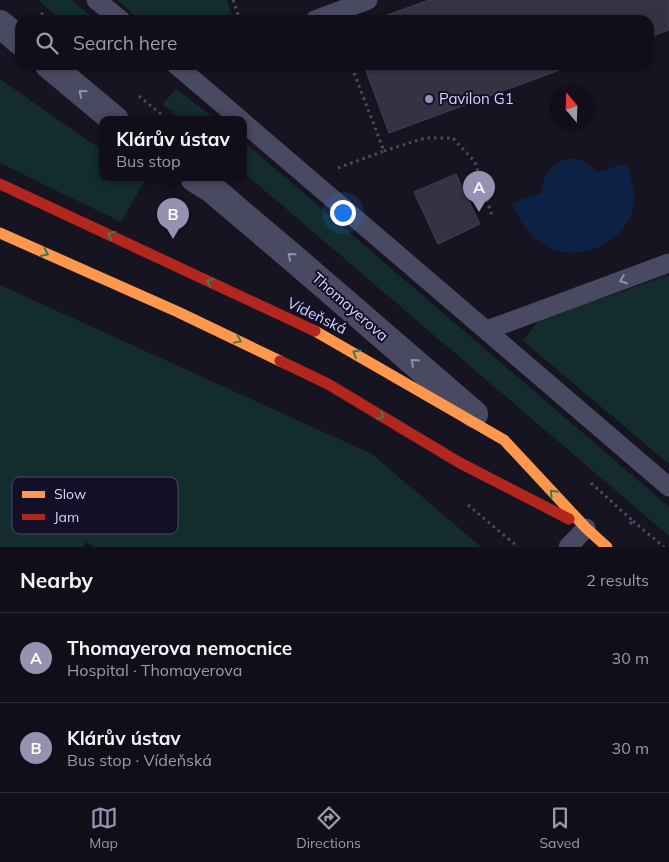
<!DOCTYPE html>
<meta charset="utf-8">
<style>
body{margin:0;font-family:Mulish,sans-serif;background:#191822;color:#f1f3f6}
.compass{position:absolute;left:549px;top:85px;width:45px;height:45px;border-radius:50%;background:#100f19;box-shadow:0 1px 4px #0004;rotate:341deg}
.you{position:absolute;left:342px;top:212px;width:18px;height:18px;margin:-12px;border:4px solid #fff;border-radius:50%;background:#1a73e8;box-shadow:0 0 0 8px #1a73e833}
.badge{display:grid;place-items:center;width:32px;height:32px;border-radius:50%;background:#9591b1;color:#fff;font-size:16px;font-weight:700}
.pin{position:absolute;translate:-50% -41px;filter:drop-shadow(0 1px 2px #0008)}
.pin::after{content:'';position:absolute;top:26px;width:18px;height:15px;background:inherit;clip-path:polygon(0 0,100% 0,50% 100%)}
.popup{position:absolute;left:99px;top:116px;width:148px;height:65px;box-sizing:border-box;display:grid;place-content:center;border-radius:10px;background:#100f19;filter:drop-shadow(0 1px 4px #0005);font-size:16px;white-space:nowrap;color:#9c9ca2}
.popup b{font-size:19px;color:#f1f3f6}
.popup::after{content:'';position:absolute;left:50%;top:100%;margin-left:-10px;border:10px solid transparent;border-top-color:#100f19}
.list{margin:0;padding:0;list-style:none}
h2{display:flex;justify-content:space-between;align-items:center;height:65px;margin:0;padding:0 20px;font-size:21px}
h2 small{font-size:16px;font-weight:400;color:#9c9ca2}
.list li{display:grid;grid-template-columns:32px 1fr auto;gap:15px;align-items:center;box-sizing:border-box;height:90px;padding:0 20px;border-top:1px solid #302f38}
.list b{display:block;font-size:19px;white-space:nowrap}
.list p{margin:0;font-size:16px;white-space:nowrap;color:#9c9ca2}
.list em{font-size:16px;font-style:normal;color:#9c9ca2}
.icon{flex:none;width:28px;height:28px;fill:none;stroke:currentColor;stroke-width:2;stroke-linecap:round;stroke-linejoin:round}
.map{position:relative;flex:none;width:669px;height:547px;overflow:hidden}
.search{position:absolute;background:#100f19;box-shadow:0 1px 4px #0004;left:15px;right:15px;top:15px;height:55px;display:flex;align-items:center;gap:12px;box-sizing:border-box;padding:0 18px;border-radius:15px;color:#9c9ca2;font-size:19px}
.sheet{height:245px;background:#100f19}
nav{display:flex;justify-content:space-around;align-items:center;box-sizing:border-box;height:70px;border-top:1px solid #302f38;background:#100f19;font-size:14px;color:#9c9ca2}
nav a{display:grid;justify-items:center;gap:2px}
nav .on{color:#9591b1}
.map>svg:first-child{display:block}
.green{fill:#132c2d}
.water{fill:#0d2144}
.building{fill:#343243;stroke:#433f54}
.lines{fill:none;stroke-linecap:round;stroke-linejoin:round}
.path{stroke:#44505f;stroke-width:3;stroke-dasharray:2.5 4;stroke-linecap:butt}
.lane{stroke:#4a4962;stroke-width:19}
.street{stroke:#4a4962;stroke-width:28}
.slow{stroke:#ff974d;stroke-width:11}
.jam{stroke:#b3261e;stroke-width:11}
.oneway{stroke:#928eb0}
.oneway2{stroke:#3f7c4a}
.poi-dot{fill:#9591b1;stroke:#130f26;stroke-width:2}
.labels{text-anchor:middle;stroke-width:4;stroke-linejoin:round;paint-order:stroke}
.poi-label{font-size:15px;fill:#d9d4ff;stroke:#130f26;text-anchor:start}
.street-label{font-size:15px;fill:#d9d4ff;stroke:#130f26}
.key{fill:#130f26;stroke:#4e4a67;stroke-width:1}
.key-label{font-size:14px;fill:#d9d4ff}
</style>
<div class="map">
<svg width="669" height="547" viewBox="0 0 669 547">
<rect width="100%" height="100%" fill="#161421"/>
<g class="green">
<polygon points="38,0 72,0 95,20 61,20"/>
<polygon points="117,0 227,0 234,20 140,20"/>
<polygon points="0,79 103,151 103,178 142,178 145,180 121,222 0,163"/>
<polygon points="176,89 217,120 182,120 163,104"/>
<polygon points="243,141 669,507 669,536 243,172"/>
<polygon points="669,275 669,464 523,341 539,320"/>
<polygon points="0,285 372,454 481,547 93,547 87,542 82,547 0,547"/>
</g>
<path class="water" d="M 567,159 C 580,158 588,163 597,172 L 626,163 C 631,178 637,196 632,212 C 622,243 582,261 552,249 C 532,240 520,223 512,203 L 541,193 C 543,175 550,165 567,159 Z"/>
<g class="building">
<polygon points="429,0 669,0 669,30 649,37 649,20 373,20"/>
<polygon points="364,65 573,65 389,133"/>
<polygon points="456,174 480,224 438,244 414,192"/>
</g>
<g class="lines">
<g class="path">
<polyline points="233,0 240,20"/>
<polyline points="41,13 49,20"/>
<polyline points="139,96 168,120"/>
<polyline points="384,151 425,138 453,138 475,162 492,216"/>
<polyline points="338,168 384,151 351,65"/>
<polyline points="591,483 633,521 630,524"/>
<polyline points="468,505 518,547"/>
<polyline points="633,521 664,547"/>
</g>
<g class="lane">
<polyline points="96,0 121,20"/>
<polyline points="315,20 368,0"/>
<polyline points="176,65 241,120"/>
<polyline points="243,122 669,487"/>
<polyline points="487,330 669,263"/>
<polyline points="568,547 586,528"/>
</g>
<g class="street">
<polyline points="0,24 20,41"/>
<polyline points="49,65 115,120"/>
<polyline points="194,178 213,190 299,263 474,414"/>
</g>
<g class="slow">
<polyline points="0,233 178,312 280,361"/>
<polyline points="315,331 504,440 586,528 607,547"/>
</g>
<g class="jam">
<polyline points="0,184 315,331"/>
<polyline points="280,361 328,384 460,463 569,519"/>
</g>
</g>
<defs><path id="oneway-chevron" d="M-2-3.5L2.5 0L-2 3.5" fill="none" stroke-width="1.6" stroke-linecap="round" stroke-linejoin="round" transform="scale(1.25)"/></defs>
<g class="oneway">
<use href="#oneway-chevron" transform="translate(82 93) rotate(-140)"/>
<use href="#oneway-chevron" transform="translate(291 256) rotate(-140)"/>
<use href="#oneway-chevron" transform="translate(623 280) rotate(160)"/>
<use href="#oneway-chevron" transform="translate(414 362) rotate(-139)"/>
</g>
<g class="oneway2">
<use href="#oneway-chevron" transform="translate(111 235) rotate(-155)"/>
<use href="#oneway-chevron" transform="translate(45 253) rotate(24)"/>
<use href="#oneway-chevron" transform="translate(210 282) rotate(-155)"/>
<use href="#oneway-chevron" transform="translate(238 340) rotate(26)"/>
<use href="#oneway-chevron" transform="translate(356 353) rotate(-150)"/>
<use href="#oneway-chevron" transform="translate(381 416) rotate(31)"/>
<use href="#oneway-chevron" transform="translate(553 493) rotate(-133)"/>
</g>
<circle class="poi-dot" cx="429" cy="99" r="5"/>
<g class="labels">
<g class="poi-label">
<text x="439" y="104">Pavilon G1</text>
</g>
<g class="street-label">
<text transform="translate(350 307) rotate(41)" y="5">Thomayerova</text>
<text transform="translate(317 316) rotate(26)" y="5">Vídeňská</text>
</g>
</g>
<rect x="12" y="477" width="166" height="57" rx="8" class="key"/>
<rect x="22" y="491" width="23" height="7" fill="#ff974d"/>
<rect x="22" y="514" width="23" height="6" fill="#b3261e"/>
<g class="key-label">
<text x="54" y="499">Slow</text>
<text x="54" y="522">Jam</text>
</g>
</svg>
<svg class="compass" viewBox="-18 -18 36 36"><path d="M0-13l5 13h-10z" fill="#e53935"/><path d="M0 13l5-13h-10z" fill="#9c9ca2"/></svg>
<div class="you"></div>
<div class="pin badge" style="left:479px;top:212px">A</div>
<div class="pin badge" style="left:173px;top:239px">B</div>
<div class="popup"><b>Klárův ústav</b>Bus stop</div>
<div class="search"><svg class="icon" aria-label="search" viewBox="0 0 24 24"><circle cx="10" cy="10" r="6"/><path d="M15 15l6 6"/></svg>Search here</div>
</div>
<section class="sheet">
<h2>Nearby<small>2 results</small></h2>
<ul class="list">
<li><span class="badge">A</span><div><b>Thomayerova nemocnice</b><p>Hospital · Thomayerova</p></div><em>30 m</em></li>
<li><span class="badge">B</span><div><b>Klárův ústav</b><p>Bus stop · Vídeňská</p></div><em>30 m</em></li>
</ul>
</section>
<nav>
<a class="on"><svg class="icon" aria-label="map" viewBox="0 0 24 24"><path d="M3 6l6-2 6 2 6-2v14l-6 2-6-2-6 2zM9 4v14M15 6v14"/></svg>Map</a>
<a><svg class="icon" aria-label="directions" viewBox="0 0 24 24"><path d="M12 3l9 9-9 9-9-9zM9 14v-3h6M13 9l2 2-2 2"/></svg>Directions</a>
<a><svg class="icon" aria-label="saved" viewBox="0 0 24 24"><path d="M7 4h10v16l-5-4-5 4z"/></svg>Saved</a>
</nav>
